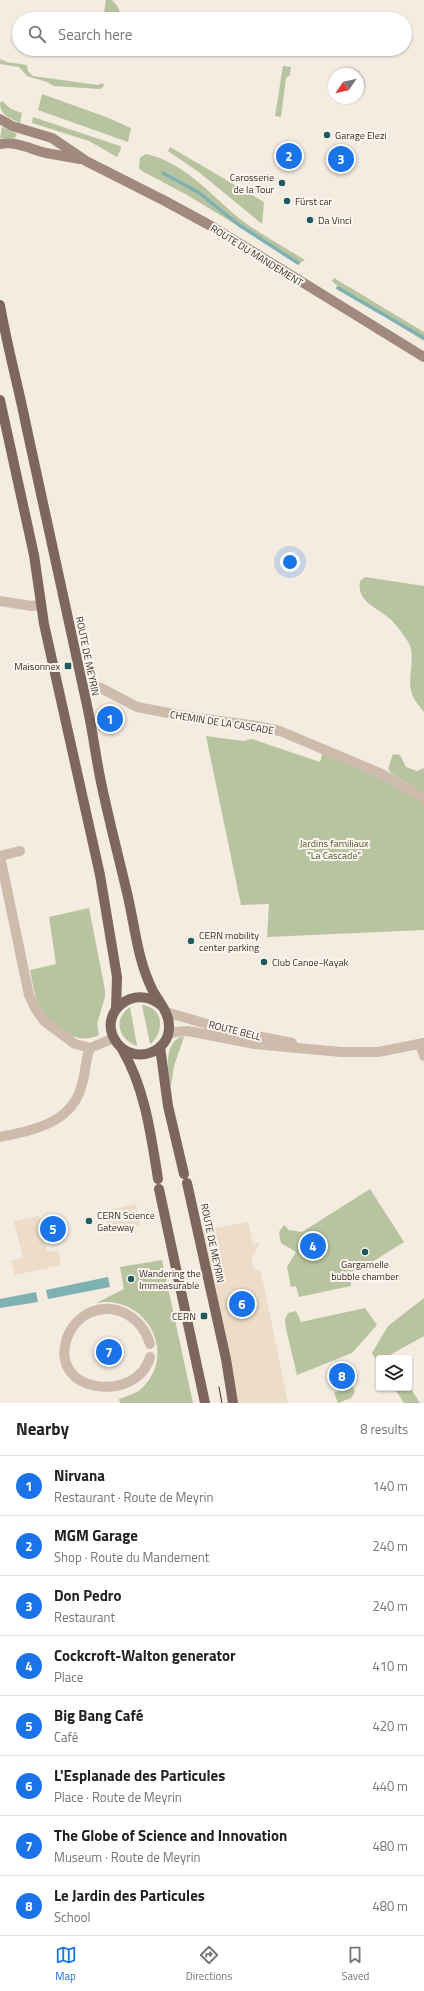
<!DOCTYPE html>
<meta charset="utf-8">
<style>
body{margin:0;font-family:"Titillium Web",sans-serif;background:#f2f2f2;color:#222}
.controls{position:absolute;right:12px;bottom:12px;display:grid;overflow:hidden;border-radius:4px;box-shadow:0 1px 3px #0004}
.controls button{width:36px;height:36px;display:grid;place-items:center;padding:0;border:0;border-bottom:1px solid #e0e0e0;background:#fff;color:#222;font:20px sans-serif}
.compass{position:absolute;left:328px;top:68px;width:36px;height:36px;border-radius:50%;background:#fff;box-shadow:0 1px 3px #0004;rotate:236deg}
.you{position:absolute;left:290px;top:562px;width:14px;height:14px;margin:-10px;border:3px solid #fff;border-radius:50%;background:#1a73e8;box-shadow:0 0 0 6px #1a73e833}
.badge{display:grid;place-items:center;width:26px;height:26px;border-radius:50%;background:#1a73e8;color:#fff;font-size:13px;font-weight:700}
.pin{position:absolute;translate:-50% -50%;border:2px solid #fff;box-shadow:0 1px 4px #0006}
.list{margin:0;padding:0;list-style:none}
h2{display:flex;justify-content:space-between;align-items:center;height:52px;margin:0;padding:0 16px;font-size:17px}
h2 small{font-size:13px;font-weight:400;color:#767676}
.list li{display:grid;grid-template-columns:26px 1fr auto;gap:12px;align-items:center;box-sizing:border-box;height:60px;padding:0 16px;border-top:1px solid #e0e0e0}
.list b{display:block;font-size:15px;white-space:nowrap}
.list p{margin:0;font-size:13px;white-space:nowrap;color:#767676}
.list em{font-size:13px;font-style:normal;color:#767676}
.icon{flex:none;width:22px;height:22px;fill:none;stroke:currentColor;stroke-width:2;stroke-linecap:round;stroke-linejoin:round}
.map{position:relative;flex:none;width:424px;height:1403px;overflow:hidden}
.search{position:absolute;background:#fff;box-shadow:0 1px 3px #0004;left:12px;right:12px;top:12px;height:44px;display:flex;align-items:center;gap:10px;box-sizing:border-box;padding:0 14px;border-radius:22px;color:#767676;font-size:15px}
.sheet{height:532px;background:#fff}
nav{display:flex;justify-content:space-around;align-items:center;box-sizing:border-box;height:56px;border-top:1px solid #e0e0e0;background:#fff;font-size:11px;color:#767676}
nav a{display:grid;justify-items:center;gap:2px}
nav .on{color:#1a73e8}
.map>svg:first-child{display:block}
.green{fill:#b8c4a0}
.plaza{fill:#ecdcc8}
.water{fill:#7fb0b2}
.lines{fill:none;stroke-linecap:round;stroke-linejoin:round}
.stream{stroke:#7fb0b2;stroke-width:3.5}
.street{stroke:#cdbbac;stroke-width:10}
.secondary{stroke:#a18a7d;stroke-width:10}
.primary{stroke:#7d675c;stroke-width:10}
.tram{stroke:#3b302b;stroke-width:1}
.poi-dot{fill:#1f5a5e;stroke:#fbf5ee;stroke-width:1.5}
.labels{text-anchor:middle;stroke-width:4;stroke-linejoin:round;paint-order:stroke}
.poi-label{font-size:10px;fill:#3b302b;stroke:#fbf5ee;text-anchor:start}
.street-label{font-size:10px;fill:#3b302b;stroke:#fbf5ee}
.park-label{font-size:10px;fill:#4a5a2e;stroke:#fbf5ee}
</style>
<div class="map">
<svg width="424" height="1403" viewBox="0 0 424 1403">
<rect width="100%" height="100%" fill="#f4ebe1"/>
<g class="green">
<path d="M 106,0 L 112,0 C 118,6 121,10 119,19 L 103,19 Z"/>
<polygon points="0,59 7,62 27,65 28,71 33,76 98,85 103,83 104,86 100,89 54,86 47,82 27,76 19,67 0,64"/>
<polygon points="283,66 291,67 290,75 286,78 281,117 275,116"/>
<polygon points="42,94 106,117 131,128 128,142 38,110"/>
<path d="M 2,101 L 11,109 L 22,113 L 20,123 C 10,118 0,115 0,103 Z"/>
<polygon points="33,117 120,146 121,149 117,157 89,141 32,123"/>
<polygon points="2,127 17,134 15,138 0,138"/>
<polygon points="170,147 264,202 262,224 200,173 168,151"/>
<path d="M 146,154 C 184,162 211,195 240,219 C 260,234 284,247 305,260 L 300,263 L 296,261 L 187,195 L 142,171 L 139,168 L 140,158 Z"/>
<polygon points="334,278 424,332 424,341 341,289 332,281"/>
<path d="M 365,577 L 424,586 L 424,712 C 420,707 414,700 412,694 C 406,676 418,657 407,640 C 402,633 396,624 390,619 C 377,607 356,602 360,581 Z"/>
<polygon points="206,736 243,741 252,739 320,762 323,752 368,770 424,802 424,930 267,937 269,904 241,905"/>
<polygon points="393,754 400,755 406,767 417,771 424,768 424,793 391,773 388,769"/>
<path d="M 89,908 L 105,990 L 105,997 L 97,1024 L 99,1035 C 76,1047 48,1025 38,1004 C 34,993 32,981 30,970 L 56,964 L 49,917 Z"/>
<path d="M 142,1005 C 164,1007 165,1033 150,1044 Z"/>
<path d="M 130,1007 L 137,1046 C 119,1040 112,1019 130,1007 Z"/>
<path d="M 180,1037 L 184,1037 L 174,1066 L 171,1087 C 168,1072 163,1046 180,1037 Z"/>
<polygon points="370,1189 404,1242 361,1269 350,1272 351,1286 299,1297 296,1286 291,1287 287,1267 296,1252 281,1243 279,1232 284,1225 289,1230 302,1232"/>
<path d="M 162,1260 L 193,1403 L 120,1403 L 119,1399 C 127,1396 135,1394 141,1389 C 179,1354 146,1294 96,1303 L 124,1289 L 120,1267 Z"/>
<polygon points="424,1298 424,1336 390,1355 391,1358 379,1358 379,1364 372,1353 388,1326"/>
<polygon points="365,1308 377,1325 352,1353 297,1375 286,1329 285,1319 288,1313 296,1311 301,1322"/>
<polygon points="346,1369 355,1392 351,1398 338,1403 334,1393 345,1388 339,1372"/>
<polygon points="409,1386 420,1403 404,1403 394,1388 409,1388"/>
</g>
<g class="plaza">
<polygon points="136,1204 140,1225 109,1232 104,1211"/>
<polygon points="39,1216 47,1252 58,1250 61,1265 15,1275 11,1261 23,1258 14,1221"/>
<polygon points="248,1222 253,1244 260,1243 251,1259 253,1267 261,1272 288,1403 236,1403 201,1231"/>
</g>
<g class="water">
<polygon points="108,1277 110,1287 48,1299 46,1290"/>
<polygon points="36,1292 38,1302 0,1308 0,1299"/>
</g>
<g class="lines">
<g class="stream">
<polyline points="163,173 198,192 239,225 298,263"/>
<polyline points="338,288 424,338"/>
</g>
<g class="street">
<polyline points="0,601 31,606 40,605"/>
<polyline points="83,688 94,686 101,688 137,707 190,717 257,726 280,731 382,774 424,798"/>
<polyline points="0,856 29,995 35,1008 44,1021 75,1044 90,1048 114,1038"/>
<polyline points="0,856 20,851"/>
<polyline points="166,1012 227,1030 292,1043"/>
<polyline points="168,1035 175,1032 188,1031 255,1044 341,1052 378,1052 424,1043"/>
<polyline points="420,1044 424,1056"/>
<path d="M 0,1137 C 34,1130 73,1123 82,1084 C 86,1072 85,1060 90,1048"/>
<path d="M 150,1344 C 142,1318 117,1302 91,1312 C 80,1317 71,1327 67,1338 C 48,1395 138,1403 150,1357"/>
</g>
<g class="secondary">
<polyline points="0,119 12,126 52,138 86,161 165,201 211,226 424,357"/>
<path d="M 0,144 C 17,141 30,149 46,153 C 57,155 69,157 80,159"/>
</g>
<g class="primary">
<path d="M 0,305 C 7,346 18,385 26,425 C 47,520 67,615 88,710 C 93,734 96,758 101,782 C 109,821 119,858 128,897 C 135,928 138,961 152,989 C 158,1001 169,1012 169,1026 C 170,1053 134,1065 117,1043 C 95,1014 135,980 163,1007"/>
<polyline points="0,400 34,555 44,624 100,875 117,977 116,1009"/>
<polyline points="160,1047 168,1106 184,1174"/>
<path d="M 122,1049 C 145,1088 151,1135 158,1179"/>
<polyline points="187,1183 226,1359 233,1403"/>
<polyline points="159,1189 205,1403"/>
</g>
<polyline class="tram" points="219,1387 222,1403"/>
</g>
<g class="poi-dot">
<circle cx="327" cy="135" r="4"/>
<circle cx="282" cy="183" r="4"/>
<circle cx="287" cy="201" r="4"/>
<circle cx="310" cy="220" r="4"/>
<rect x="64" y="662" width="8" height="8" rx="2"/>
<circle cx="191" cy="941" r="4"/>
<circle cx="264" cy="962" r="4"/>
<circle cx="89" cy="1221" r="4"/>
<circle cx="365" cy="1252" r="4"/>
<circle cx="131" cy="1279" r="4"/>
<rect x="200" y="1312" width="8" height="8" rx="2"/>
</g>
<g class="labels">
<g class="poi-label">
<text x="335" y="139">Garage Elezi</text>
<text x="274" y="181" text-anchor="end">Carosserie<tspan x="274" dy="12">de la Tour</tspan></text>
<text x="295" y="205">Fürst car</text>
<text x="318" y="224">Da Vinci</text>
<text x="60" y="670" text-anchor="end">Maisonnex</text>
<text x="199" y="939">CERN mobility<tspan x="199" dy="12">center parking</tspan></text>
<text x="272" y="966">Club Canoe-Kayak</text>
<text x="97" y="1219">CERN Science<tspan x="97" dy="12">Gateway</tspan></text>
<text x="365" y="1268" text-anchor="middle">Gargamelle<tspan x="365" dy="12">bubble chamber</tspan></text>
<text x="139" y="1277">Wandering the<tspan x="139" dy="12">Immeasurable</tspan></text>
<text x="196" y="1320" text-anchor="end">CERN</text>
</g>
<g class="street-label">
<text transform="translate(257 255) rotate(32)" y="4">ROUTE DU MANDEMENT</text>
<text transform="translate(88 656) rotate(78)" y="4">ROUTE DE MEYRIN</text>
<text transform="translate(222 722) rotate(9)" y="4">CHEMIN DE LA CASCADE</text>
<text transform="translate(235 1030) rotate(14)" y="4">ROUTE BELL</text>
<text transform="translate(213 1243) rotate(78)" y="4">ROUTE DE MEYRIN</text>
</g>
<g class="park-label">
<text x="334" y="847">Jardins familiaux<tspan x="334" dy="12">"La Cascade"</tspan></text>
</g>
</g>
</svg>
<div class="controls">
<button><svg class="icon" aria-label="layers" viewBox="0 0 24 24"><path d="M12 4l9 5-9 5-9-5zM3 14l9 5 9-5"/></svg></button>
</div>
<svg class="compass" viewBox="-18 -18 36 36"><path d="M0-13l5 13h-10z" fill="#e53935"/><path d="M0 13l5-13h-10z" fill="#767676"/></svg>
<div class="you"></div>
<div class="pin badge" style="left:110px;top:719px">1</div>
<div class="pin badge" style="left:289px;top:156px">2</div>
<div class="pin badge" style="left:341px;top:159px">3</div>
<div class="pin badge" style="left:313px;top:1246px">4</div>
<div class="pin badge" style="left:53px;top:1229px">5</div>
<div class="pin badge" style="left:242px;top:1304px">6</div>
<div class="pin badge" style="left:109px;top:1352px">7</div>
<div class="pin badge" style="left:342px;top:1376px">8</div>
<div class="search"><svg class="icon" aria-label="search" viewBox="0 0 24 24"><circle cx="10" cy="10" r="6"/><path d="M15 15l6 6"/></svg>Search here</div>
</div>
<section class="sheet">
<h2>Nearby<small>8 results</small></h2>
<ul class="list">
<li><span class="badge">1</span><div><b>Nirvana</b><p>Restaurant · Route de Meyrin</p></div><em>140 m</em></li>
<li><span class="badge">2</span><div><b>MGM Garage</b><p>Shop · Route du Mandement</p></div><em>240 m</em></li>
<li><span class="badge">3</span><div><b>Don Pedro</b><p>Restaurant</p></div><em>240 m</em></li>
<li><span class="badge">4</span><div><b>Cockcroft-Walton generator</b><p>Place</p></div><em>410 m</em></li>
<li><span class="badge">5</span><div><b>Big Bang Café</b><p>Café</p></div><em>420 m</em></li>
<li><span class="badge">6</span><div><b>L'Esplanade des Particules</b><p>Place · Route de Meyrin</p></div><em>440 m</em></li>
<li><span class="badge">7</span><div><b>The Globe of Science and Innovation</b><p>Museum · Route de Meyrin</p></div><em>480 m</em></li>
<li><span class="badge">8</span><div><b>Le Jardin des Particules</b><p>School</p></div><em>480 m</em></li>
</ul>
</section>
<nav>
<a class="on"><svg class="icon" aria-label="map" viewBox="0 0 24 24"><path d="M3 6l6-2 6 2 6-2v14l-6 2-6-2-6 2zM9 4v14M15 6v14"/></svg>Map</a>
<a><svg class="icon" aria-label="directions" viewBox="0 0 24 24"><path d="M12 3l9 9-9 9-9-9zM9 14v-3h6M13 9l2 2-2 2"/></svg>Directions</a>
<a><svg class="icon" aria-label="saved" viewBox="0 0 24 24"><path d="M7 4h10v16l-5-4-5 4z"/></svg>Saved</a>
</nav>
